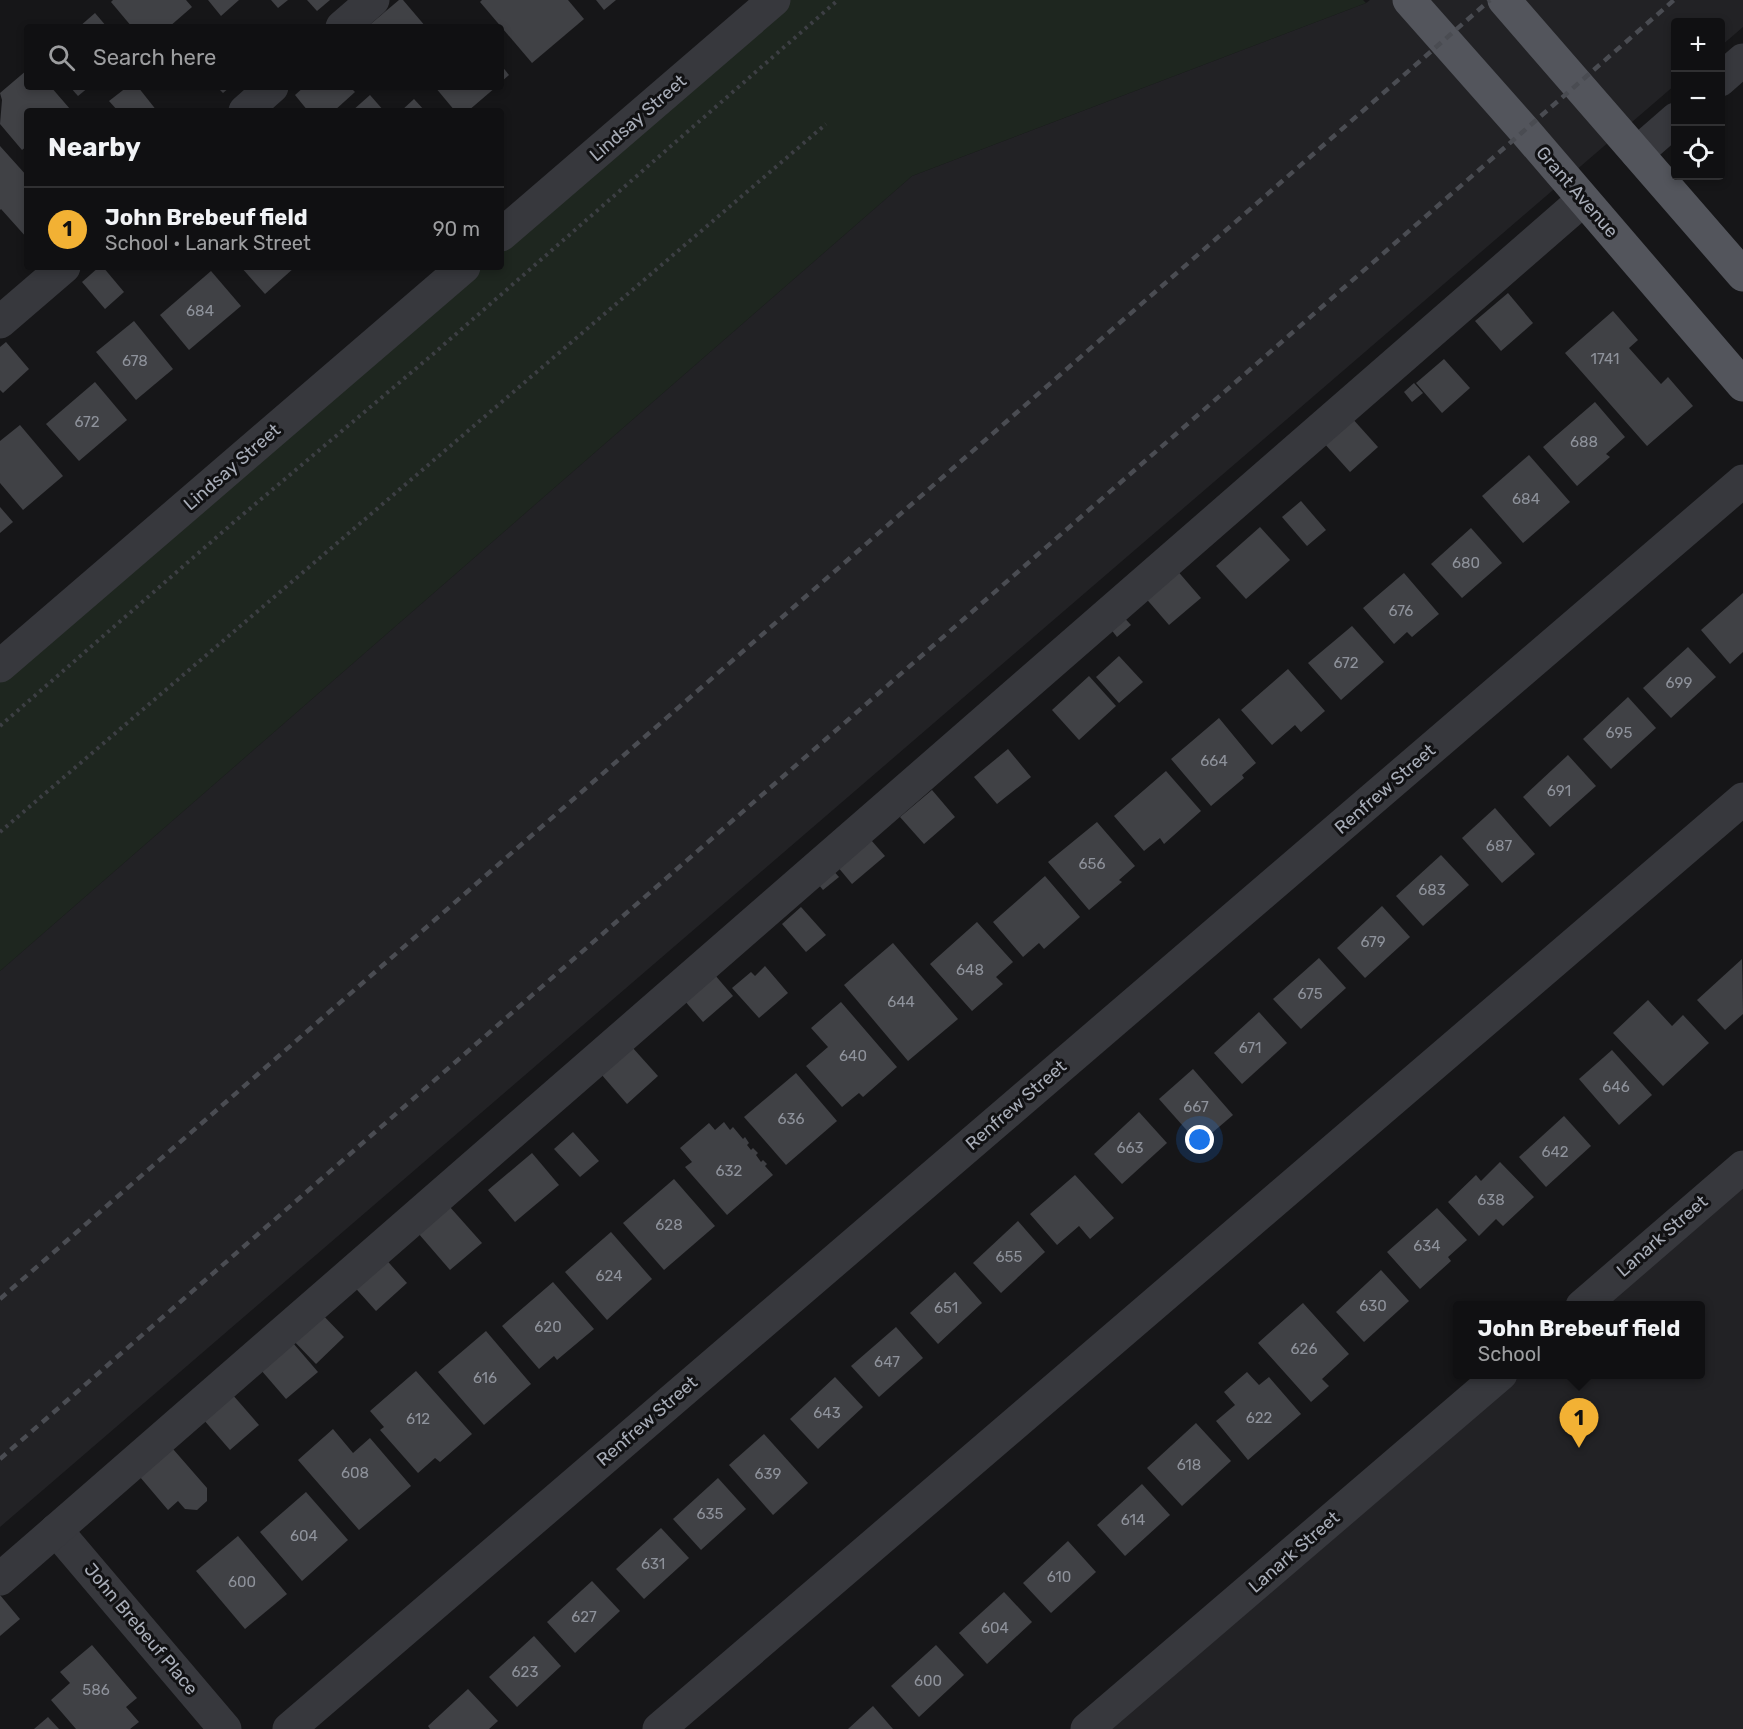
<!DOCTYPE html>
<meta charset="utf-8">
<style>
body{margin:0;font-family:Rubik,sans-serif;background:#19191b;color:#f1f3f6}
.controls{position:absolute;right:18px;top:18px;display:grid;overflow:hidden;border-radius:6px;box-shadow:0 3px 9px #0003}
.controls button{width:54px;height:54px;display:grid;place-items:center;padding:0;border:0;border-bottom:2px solid #303032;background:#101012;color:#f1f3f6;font:30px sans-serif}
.you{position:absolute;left:1200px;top:1140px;width:21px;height:21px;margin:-15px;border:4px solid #fff;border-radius:50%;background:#1a73e8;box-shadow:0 0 0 9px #1a73e833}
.badge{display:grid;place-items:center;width:39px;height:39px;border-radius:50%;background:#f2b134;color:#111;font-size:20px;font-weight:700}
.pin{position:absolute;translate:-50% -50px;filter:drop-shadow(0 2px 3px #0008)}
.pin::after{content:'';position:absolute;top:32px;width:21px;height:18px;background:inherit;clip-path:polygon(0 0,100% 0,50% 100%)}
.popup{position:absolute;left:1453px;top:1301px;width:252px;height:78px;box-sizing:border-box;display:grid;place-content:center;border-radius:6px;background:#101012;filter:drop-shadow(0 2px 4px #0005);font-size:20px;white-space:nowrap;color:#9c9d9f}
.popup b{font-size:22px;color:#f1f3f6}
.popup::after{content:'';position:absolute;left:50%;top:100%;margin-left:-12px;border:12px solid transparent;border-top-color:#101012}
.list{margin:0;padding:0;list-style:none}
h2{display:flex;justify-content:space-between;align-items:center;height:78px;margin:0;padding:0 24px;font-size:26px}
h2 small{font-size:20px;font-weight:400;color:#9c9d9f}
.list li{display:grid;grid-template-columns:39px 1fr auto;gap:18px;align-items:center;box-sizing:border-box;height:84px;padding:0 24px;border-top:2px solid #303032}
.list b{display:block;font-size:22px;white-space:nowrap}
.list p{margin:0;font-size:20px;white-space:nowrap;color:#9c9d9f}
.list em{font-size:20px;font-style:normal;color:#9c9d9f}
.icon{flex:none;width:33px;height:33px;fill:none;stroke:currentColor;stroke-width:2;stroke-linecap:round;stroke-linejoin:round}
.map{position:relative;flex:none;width:1743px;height:1729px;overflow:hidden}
.search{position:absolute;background:#101012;box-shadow:0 3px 9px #0003;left:24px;top:24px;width:480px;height:66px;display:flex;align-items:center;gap:15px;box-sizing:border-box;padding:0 21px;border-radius:6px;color:#9c9d9f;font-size:22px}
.panel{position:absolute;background:#101012;box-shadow:0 3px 9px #0003;left:24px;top:108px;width:480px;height:162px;border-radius:6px}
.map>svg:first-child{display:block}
.built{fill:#222225}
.green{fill:#1e261f}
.building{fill:#404145}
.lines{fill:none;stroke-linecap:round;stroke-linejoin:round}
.path{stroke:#3d3f44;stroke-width:4;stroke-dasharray:3 4.5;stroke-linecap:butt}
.minor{stroke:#37383d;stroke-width:33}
.major{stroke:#53555c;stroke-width:33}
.rail{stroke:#4a4c52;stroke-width:4.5;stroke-dasharray:8 6;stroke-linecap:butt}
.labels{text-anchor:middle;stroke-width:6;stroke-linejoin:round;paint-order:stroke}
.number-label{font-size:15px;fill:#8e929b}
.street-label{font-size:18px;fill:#a8adb8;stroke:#111113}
</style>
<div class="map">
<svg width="1743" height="1729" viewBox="0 0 1743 1729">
<rect width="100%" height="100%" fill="#161618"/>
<g class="built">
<polygon points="1370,0 1743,0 1743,27 1721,46 1720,22 1676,22 1675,85 0,1527 0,971 912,176 1366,3"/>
<polygon points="1743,1167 1743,1729 1087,1729 1501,1375 1700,1374 1700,1306 1582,1305"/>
</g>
<polygon class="green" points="775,0 1363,0 1366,3 912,176 0,971 0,666 464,267 501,267 501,235"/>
<g class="building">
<polygon points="113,0 186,0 192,7 169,27 132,27 111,2"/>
<polygon points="208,0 239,0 221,16"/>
<polygon points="271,0 288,0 278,8"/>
<polygon points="307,0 330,0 317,11"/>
<polygon points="399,0 403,0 426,27 367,27"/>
<polygon points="482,0 568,0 584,19 532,63 480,2"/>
<polygon points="596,0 616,0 604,10"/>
<polygon points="95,13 107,27 79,27"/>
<polygon points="501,65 509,75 501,82"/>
<polygon points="27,70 27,87 51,87 70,109 67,111 27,111 27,146 22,150 0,124 2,100 0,93"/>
<polygon points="70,87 89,87 78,96"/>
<polygon points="127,87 138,87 157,111 118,111 109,101"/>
<polygon points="217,87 230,87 223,93"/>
<polygon points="304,87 350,87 355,92 334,111 308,111 295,95"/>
<polygon points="435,87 496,87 468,111 455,111"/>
<polygon points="370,95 384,111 352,111"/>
<polygon points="414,99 425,111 401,111"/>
<polygon points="0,146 27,176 27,238 1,209 0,210"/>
<polygon points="99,267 103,267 124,292 105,309 82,282"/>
<polygon points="241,267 295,267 265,294"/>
<polygon points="211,271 241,306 189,350 160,315"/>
<polygon points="1508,293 1533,323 1501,351 1475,321"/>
<polygon points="1613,311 1638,340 1629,348 1661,384 1668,377 1693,406 1647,446 1565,353"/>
<polygon points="134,321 173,369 136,400 96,352"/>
<polygon points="6,342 29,369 3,393 0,390 0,347"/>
<polygon points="1444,359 1470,388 1442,413 1416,383"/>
<polygon points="95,382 127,420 79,461 46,424"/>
<polygon points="1414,383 1423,393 1412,402 1404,392"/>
<polygon points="1595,402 1625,437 1606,454 1610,457 1577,486 1543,447"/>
<polygon points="1351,417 1378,447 1350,472 1323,442"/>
<polygon points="20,425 63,476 23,510 0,483 0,441"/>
<polygon points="1529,455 1570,502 1523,543 1482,496"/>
<polygon points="1301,501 1326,530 1307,546 1282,517"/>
<polygon points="0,507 13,522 0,533"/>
<polygon points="1260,527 1290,560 1246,599 1216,566"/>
<polygon points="1471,528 1502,563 1462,598 1431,564"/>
<polygon points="1175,568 1201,598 1169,625 1143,595"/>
<polygon points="1404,573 1439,614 1412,637 1407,632 1394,644 1363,608"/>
<polygon points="1743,593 1743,652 1730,664 1701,630"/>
<polygon points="1119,612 1131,625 1117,637 1106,623"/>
<polygon points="1352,626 1384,662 1341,700 1308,663"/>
<polygon points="1688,647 1716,677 1671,718 1643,688"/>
<polygon points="1119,656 1143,682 1119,703 1096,677"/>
<polygon points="1288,669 1325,711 1301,732 1295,725 1272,745 1241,710"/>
<polygon points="1089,676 1116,706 1079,740 1052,710"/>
<polygon points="1628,697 1656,728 1611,769 1583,739"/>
<polygon points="1219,718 1256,763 1242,775 1244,778 1211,806 1171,759"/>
<polygon points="1008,749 1031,777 997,804 974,777"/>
<polygon points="1568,755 1596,786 1550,827 1523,797"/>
<polygon points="1166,771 1201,811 1164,844 1160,838 1144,851 1114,816"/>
<polygon points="932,790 955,817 924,844 900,817"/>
<polygon points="1495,808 1535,854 1502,883 1462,838"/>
<polygon points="1097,822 1135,866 1119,880 1122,882 1089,910 1048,862"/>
<polygon points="864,832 885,856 852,884 832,860"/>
<polygon points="1441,855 1469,885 1423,926 1396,896"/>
<polygon points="830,867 839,877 823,890 814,879"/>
<polygon points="1045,876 1080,917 1044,949 1039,943 1023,957 993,922"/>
<polygon points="1382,906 1410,937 1365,978 1337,948"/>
<polygon points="801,907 826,935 806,952 782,924"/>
<polygon points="977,922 1013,962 996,977 1003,984 972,1011 930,964"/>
<polygon points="893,943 958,1019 908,1061 844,985"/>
<polygon points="1319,958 1346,988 1301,1029 1273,999"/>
<polygon points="1742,959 1743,1014 1725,1030 1697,1000"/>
<polygon points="765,966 788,993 759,1018 732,988 751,972 755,976"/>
<polygon points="708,967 733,996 703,1022 678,993"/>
<polygon points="1648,1000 1672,1026 1683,1015 1709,1043 1663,1086 1613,1033"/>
<polygon points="841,1002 897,1067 863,1097 859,1093 842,1107 806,1066 828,1047 811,1028"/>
<polygon points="1259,1012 1287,1043 1242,1084 1214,1053"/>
<polygon points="632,1047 658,1076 627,1104 601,1074"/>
<polygon points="1612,1050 1652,1095 1619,1125 1579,1079"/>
<polygon points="1193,1069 1233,1115 1199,1144 1159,1099"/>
<polygon points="796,1073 837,1121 786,1165 744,1117"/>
<polygon points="1139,1112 1167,1143 1122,1184 1094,1154"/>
<polygon points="1564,1116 1591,1146 1546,1187 1519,1157"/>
<polygon points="724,1122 730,1130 733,1127 743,1139 745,1137 749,1143 747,1145 751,1150 753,1148 758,1153 756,1155 761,1162 763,1160 767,1164 765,1166 773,1175 727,1215 685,1167 692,1162 680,1148 709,1123 715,1130"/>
<polygon points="573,1132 599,1161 580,1177 554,1149"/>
<polygon points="532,1153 559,1185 515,1222 488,1190"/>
<polygon points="1500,1162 1534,1197 1503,1226 1496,1219 1479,1236 1448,1202 1476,1175 1481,1181"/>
<polygon points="1075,1175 1114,1218 1090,1239 1079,1226 1057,1245 1030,1214"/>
<polygon points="674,1179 715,1226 664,1270 623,1223"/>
<polygon points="449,1206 482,1243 450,1270 418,1233"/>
<polygon points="1437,1208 1467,1240 1448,1257 1451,1261 1420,1289 1387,1252"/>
<polygon points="1018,1221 1045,1252 1001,1293 973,1263"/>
<polygon points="611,1232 652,1279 607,1320 565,1272"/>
<polygon points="382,1255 407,1283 376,1311 350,1282"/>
<polygon points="1381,1270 1409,1301 1364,1342 1336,1312"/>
<polygon points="955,1272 982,1303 938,1344 910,1313"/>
<polygon points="553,1282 594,1329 557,1360 554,1356 539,1369 502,1326"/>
<polygon points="1303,1303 1349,1354 1322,1379 1329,1386 1311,1402 1258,1343"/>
<polygon points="317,1309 344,1337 316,1364 289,1336"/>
<polygon points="896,1327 923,1358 879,1397 851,1366"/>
<polygon points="486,1331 531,1384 484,1425 438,1372"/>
<polygon points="293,1343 318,1372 286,1399 261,1370"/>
<polygon points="416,1371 472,1434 440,1462 435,1458 418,1473 380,1430 384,1427 370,1411"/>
<polygon points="1247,1372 1259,1385 1269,1377 1301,1414 1248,1460 1216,1421 1235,1405 1224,1392"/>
<polygon points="835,1377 863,1407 818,1449 790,1419"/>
<polygon points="232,1394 259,1425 230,1450 203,1419"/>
<polygon points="1196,1423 1231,1461 1182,1506 1147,1468"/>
<polygon points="333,1429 353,1453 370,1438 411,1486 359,1530 298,1460"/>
<polygon points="764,1434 808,1483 773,1515 729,1465"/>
<polygon points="173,1449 207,1488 207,1501 197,1510 185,1509 178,1501 168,1510 140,1477"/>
<polygon points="718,1478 746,1509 701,1550 673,1519"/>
<polygon points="1142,1484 1170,1515 1125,1556 1097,1525"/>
<polygon points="306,1492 348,1540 302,1581 260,1532"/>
<polygon points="661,1528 689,1558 644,1599 616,1569"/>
<polygon points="238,1536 287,1594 245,1629 196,1571"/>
<polygon points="1068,1541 1096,1572 1051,1613 1023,1583"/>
<polygon points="592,1581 620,1611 575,1653 547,1622"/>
<polygon points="1004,1592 1032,1622 987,1664 959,1633"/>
<polygon points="0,1595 20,1619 0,1636"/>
<polygon points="534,1636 561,1666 517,1707 489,1677"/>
<polygon points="92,1645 137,1698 126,1707 139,1722 130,1729 76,1729 51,1700 70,1683 60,1672"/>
<polygon points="936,1645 964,1675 919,1717 891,1686"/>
<polygon points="468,1689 498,1721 489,1729 430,1729 428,1726"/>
<polygon points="873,1706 893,1729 848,1729"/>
<polygon points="48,1717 59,1729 34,1729"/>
</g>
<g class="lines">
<g class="path">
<polyline points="0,726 234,522 432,355 838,0"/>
<polyline points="0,832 826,124"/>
</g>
<g class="minor">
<polyline points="342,27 373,0"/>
<polyline points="1720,80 1743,60"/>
<polyline points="245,111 272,87"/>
<polyline points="1637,153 1676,119"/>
<polyline points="501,235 774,0"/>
<polyline points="0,322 64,267"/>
<polyline points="0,666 464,267"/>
<polyline points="1582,1306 1743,1167"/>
<polyline points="56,1530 225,1729"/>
<polyline points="0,1579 1583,200"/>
<polyline points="289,1729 1743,481"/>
<polyline points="659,1729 1743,799"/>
<polyline points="1087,1729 1501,1374"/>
</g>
<g class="major">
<polyline points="1409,0 1524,130 1743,385"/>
<polyline points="1504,0 1743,275"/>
</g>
<g class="rail">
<polyline points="0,1299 1490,0"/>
<polyline points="0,1459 1674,0"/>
</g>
</g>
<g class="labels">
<g class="number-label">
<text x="200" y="316">684</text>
<text x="1605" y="364">1741</text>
<text x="135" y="366">678</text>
<text x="87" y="427">672</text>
<text x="1584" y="447">688</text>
<text x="1526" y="504">684</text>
<text x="1466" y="568">680</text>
<text x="1401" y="616">676</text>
<text x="1346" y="668">672</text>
<text x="1679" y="688">699</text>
<text x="1619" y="738">695</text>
<text x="1214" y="766">664</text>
<text x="1559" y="796">691</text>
<text x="1499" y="851">687</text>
<text x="1092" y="869">656</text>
<text x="1432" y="895">683</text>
<text x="1373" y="947">679</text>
<text x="970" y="975">648</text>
<text x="1310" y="999">675</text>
<text x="901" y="1007">644</text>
<text x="1250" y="1053">671</text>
<text x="853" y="1061">640</text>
<text x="1616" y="1092">646</text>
<text x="1196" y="1112">667</text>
<text x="791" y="1124">636</text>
<text x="1130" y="1153">663</text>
<text x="1555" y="1157">642</text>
<text x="729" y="1176">632</text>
<text x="1491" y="1205">638</text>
<text x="669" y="1230">628</text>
<text x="1427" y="1251">634</text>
<text x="1009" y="1262">655</text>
<text x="609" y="1281">624</text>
<text x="1373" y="1311">630</text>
<text x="946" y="1313">651</text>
<text x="548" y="1332">620</text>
<text x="1304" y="1354">626</text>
<text x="887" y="1367">647</text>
<text x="485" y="1383">616</text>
<text x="827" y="1418">643</text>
<text x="1259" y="1423">622</text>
<text x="418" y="1424">612</text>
<text x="1189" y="1470">618</text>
<text x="355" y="1478">608</text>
<text x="768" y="1479">639</text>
<text x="710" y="1519">635</text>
<text x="1133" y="1525">614</text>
<text x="304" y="1541">604</text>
<text x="653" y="1569">631</text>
<text x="1059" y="1582">610</text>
<text x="242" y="1587">600</text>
<text x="584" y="1622">627</text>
<text x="995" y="1633">604</text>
<text x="525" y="1677">623</text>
<text x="928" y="1686">600</text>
<text x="96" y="1695">586</text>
</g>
<g class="street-label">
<text transform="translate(638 118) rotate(-41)" y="6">Lindsay Street</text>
<text transform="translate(1577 192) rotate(49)" y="6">Grant Avenue</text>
<text transform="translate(232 467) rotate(-41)" y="6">Lindsay Street</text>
<text transform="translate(1385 789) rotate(-41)" y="6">Renfrew Street</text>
<text transform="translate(1016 1105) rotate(-41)" y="6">Renfrew Street</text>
<text transform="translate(1662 1236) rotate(-41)" y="6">Lanark Street</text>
<text transform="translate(647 1421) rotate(-41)" y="6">Renfrew Street</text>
<text transform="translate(1294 1552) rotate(-41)" y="6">Lanark Street</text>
<text transform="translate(141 1629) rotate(50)" y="6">John Brebeuf Place</text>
</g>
</g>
</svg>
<div class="controls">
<button>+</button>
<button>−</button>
<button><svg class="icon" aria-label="locate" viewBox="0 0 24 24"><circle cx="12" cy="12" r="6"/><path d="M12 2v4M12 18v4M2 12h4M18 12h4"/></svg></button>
</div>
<div class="you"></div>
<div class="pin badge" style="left:1579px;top:1448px">1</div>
<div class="popup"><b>John Brebeuf field</b>School</div>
<div class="search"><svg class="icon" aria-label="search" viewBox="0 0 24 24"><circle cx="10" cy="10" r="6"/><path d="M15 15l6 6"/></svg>Search here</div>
<section class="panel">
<h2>Nearby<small></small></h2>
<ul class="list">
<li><span class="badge">1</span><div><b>John Brebeuf field</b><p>School · Lanark Street</p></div><em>90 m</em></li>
</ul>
</section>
</div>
